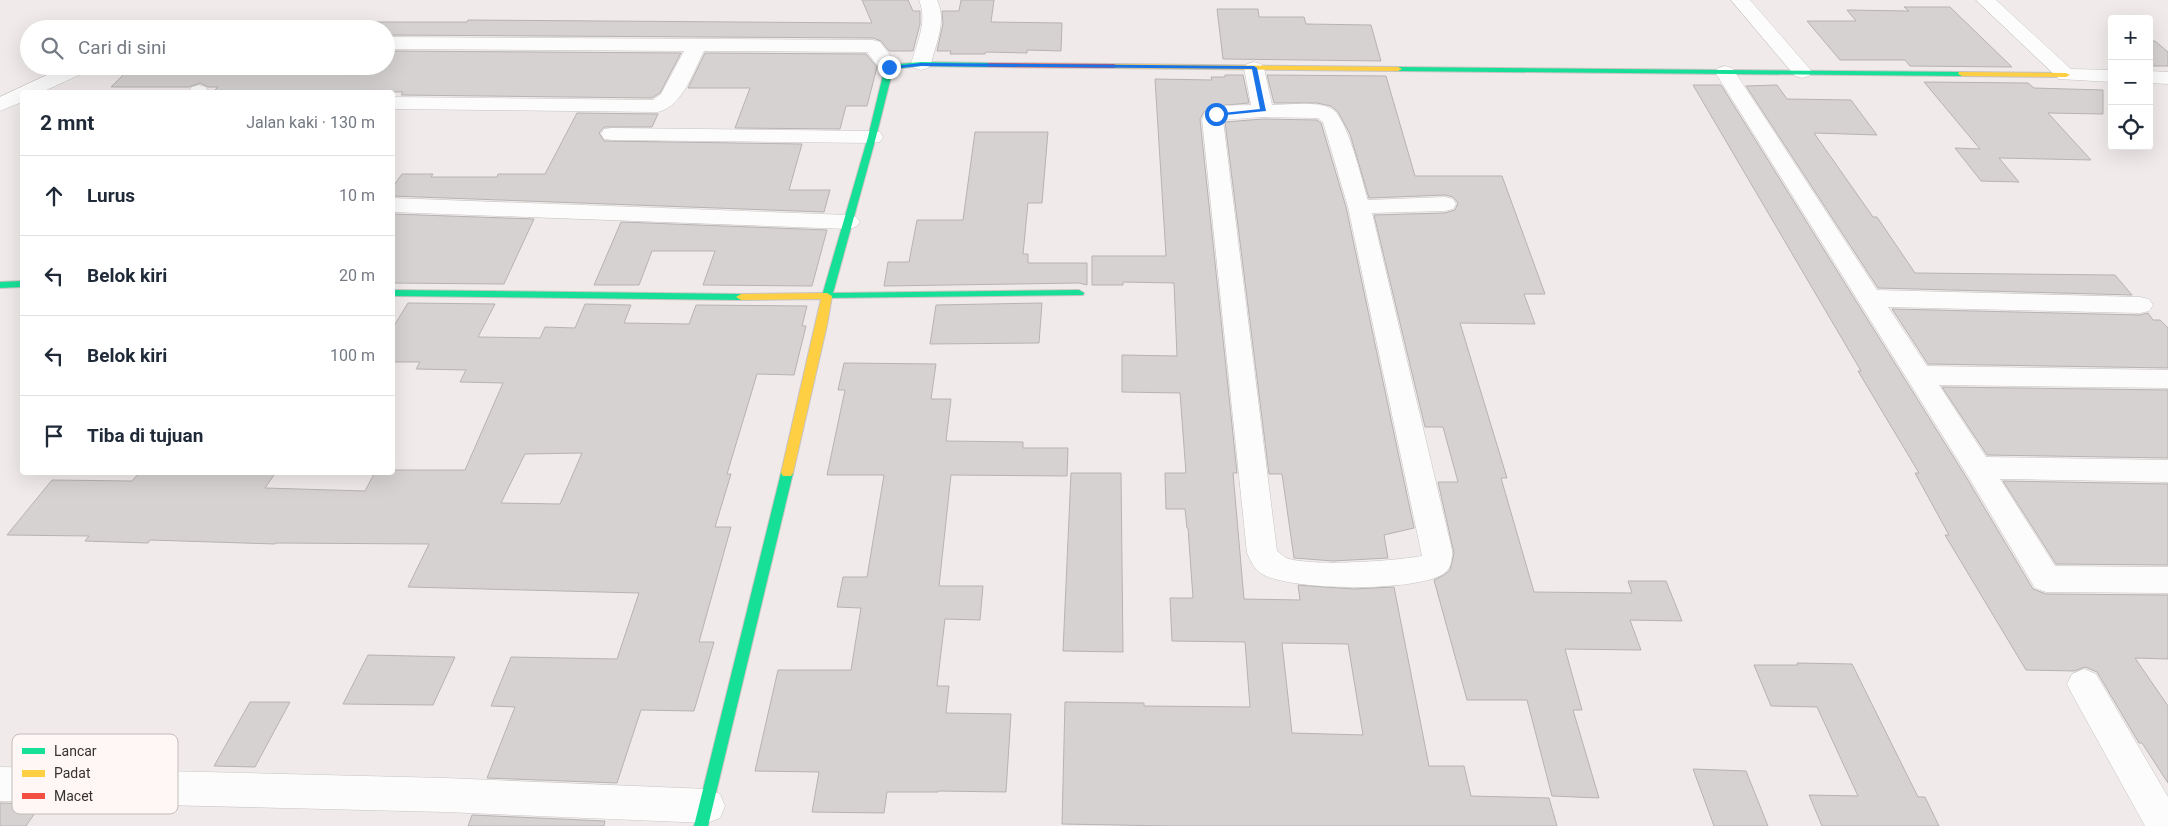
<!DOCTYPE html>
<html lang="id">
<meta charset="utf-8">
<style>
body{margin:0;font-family:Roboto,sans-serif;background:#f6f6f7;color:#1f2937}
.controls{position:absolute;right:15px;top:15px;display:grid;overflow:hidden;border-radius:5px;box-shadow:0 5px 20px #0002}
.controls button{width:45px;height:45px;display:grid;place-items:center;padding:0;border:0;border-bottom:1px solid #e0e1e3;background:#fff;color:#1f2937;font:25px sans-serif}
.stop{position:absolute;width:15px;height:15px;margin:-11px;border:4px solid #1a73e8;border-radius:50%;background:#fff}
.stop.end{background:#1a73e8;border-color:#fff;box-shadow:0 1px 5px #0008}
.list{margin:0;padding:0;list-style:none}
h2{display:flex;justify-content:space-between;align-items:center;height:65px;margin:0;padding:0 20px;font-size:21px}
h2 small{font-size:16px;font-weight:400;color:#747a83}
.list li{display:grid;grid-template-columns:32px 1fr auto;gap:15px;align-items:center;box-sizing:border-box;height:80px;padding:0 20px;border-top:1px solid #e0e1e3}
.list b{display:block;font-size:19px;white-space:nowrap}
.list em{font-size:16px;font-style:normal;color:#747a83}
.icon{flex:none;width:28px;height:28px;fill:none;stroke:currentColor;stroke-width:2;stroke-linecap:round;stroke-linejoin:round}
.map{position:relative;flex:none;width:2168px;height:826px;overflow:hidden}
.search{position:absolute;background:#fff;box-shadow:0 5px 20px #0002;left:20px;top:20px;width:375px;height:55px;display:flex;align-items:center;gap:12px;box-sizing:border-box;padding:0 18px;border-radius:28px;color:#747a83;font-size:19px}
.panel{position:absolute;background:#fff;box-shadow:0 5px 20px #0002;left:20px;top:90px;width:375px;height:385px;border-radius:5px}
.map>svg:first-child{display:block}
.building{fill:#d6d2d2;stroke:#b7b3b2;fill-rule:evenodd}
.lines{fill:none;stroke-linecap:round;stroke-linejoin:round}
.street-casing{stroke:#c7c3c3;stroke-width:1}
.fast-casing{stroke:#c7c3c3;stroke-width:2}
.slow-casing{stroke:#c7c3c3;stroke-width:2}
.jam-casing{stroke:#c7c3c3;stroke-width:2}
.street{fill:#fdfcfc;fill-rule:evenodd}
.fast{fill:#16e098;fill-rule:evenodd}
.slow{fill:#ffcf43;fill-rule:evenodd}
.jam{fill:#f24e42;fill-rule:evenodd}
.route{fill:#1a73e8}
.key{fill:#fff7f6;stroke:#c2bcbb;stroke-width:1}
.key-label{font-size:14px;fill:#353232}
</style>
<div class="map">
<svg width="2168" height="826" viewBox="0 0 2168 826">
<rect width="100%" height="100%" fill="#f0ebea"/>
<g class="building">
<polygon points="862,0 908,0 913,11 920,11 920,24 913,51 889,51 881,41 873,38 386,35 386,29 171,29 174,26 278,26 282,22 467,22 468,20 872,23"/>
<polygon points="961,0 994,0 991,22 1062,23 1061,51 1027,50 1027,53 986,52 985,54 950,54 951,51 937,51 943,24 942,11 959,11"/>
<polygon points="1904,7 1950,7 2012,67 1910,66 1905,60 1840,60 1807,21 1856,21 1847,10 1909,11"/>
<polygon points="1217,9 1258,9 1259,17 1304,17 1306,24 1371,25 1381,61 1223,59"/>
<polygon points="2149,41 2155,41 2168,52 2168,66 2149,66"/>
<polygon points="386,51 681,53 660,93 652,98 401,95 403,92 213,92 218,87 208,87 200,83 189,87 111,87 132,66 386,66"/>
<polygon points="705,53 866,54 877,67 867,106 846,106 840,129 735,128 750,88 688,88"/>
<path d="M 1225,75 L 1243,75 L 1249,103 L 1216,106 L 1204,112 L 1200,119 L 1237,473 L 1233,473 L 1244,599 L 1300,600 L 1298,585 L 1353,589 L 1394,587 L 1429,766 L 1464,766 L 1471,796 L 1549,798 L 1557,826 L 1171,826 L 1062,824 L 1065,702 L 1144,703 L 1144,706 L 1250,707 L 1245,642 L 1172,641 L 1170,598 L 1193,598 L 1188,528 L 1187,528 L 1185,509 L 1166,509 L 1165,473 L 1186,473 L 1180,393 L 1122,392 L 1122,355 L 1177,356 L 1174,283 L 1123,282 L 1123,285 L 1092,285 L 1092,256 L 1166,256 L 1155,79 L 1212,80 L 1211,77 L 1225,77 ZM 1282,643 L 1348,644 L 1363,735 L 1292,733 Z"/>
<polygon points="1267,75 1386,76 1415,176 1502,176 1545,294 1524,294 1535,324 1460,323 1507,478 1501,478 1534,592 1632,593 1628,581 1666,581 1682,621 1630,620 1641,650 1565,649 1582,710 1573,710 1599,798 1552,796 1527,700 1467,700 1434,580 1444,575 1450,570 1454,553 1438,482 1458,482 1443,427 1425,427 1374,215 1445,213 1455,210 1458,203 1453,197 1445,195 1369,198 1350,134 1338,112 1331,106 1317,103 1274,103"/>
<polygon points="1924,82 2028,83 2034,88 2103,90 2103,114 2048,113 2091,160 1999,158 2019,182 1981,181 1955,148 1980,149"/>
<polygon points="1693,85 1721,85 1966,477 2033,589 2046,594 2168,595 2168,659 2135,658 2168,706 2168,783 2142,743 2139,743 2097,672 2085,667 2074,671 2026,670 1945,535 1949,535 1915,473 1919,473 1858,371 1861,371"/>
<polygon points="1777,85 1787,99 1851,100 1877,135 1814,133 1873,217 1877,217 1915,273 2115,275 2132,295 1878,288 1746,86"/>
<polygon points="577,113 658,114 652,127 604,127 599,133 604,141 802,144 789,190 830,190 824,212 392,196 392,188 402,174 433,174 431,177 497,177 498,174 545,174"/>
<polygon points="1263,119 1317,120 1321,123 1346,207 1414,528 1384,535 1388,558 1333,561 1294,558 1282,474 1269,474 1225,122"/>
<polygon points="975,132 1048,132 1042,203 1028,203 1023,254 1028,254 1028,263 1087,263 1087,285 1079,283 884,286 888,262 909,262 917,220 963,220"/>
<polygon points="392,214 534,219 504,284 392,283"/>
<polygon points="621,222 827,230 812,286 703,285 715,251 652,251 639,285 594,285"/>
<path d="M 408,303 L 495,304 L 478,337 L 540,338 L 545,327 L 575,328 L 585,304 L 631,305 L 624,323 L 689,324 L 696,305 L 807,306 L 802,326 L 806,326 L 794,375 L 757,374 L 727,474 L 731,474 L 715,527 L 731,527 L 699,642 L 714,642 L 694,711 L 641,710 L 617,783 L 487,778 L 515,707 L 491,706 L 511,657 L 617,659 L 639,593 L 408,587 L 429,544 L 276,543 L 275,544 L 150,540 L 148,543 L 85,541 L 89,536 L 7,535 L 52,480 L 132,481 L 140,472 L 276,472 L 265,488 L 365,491 L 375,472 L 392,472 L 392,470 L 465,470 L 503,383 L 460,382 L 466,370 L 416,369 L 420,362 L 392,362 L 392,329 ZM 582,453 L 560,504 L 501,503 L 525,454 Z"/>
<polygon points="1042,303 1039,343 930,344 936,305"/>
<polygon points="1892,309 2140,315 2148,313 2153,320 2160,320 2168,328 2168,368 1928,364"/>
<polygon points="844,363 936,364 931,399 951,399 946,441 1023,442 1023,448 1068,448 1067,476 951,475 939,586 983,586 980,620 945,619 937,686 949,686 946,713 1011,714 1006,792 938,791 938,792 887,792 884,813 812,812 819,772 755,771 778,670 851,670 861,608 837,607 843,577 867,577 884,475 827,475 845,390 838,390"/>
<polygon points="1942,387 2168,390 2168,458 1987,455"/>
<polygon points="1071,473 1121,473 1123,652 1063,651"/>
<polygon points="2003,481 2168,484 2168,565 2056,564"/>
<polygon points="368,655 455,657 433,705 343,704"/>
<polygon points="1797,663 1852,664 1918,797 1925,797 1939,826 1822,826 1809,795 1858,796 1817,707 1771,706 1754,665 1798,665"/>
<polygon points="250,702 290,702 255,767 214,766"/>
<polygon points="1693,769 1746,771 1768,826 1714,826"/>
<polygon points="0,803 41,804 26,826 0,826"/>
<polygon points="472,815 605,821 604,826 468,826"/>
</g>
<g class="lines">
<g class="street-casing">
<g id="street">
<path d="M 919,0 L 937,0 C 947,21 936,43 931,64 L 928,68 L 921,70 L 914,68 L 911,64 C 917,43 928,21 919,0 Z"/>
<polygon points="1731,0 1750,0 1809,68 1812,72 1809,76 1802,78 1795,76"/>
<polygon points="1976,0 1996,0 2071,69 2112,70 2112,82 2059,79"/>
<path d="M 386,37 L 873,40 L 880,42 L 899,67 L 896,71 C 881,75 876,63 867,52 L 704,51 C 693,72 683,106 658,112 L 392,109 L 392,97 L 653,100 L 661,94 L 684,51 L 386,49 Z"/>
<path d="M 1254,62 L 1261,64 L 1264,68 L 1272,105 C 1290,105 1314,101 1330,108 C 1347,114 1362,181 1368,200 L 1445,197 L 1453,199 L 1456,204 L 1453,209 L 1445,211 L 1372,213 L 1452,550 C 1452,559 1452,568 1443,574 C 1416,592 1291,591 1262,574 C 1254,569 1251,561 1247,553 L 1202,119 C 1209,102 1236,106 1251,105 L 1244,68 L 1247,64 ZM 1263,117 L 1318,118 L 1323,122 L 1348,207 L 1422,556 C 1394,561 1312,567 1286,558 C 1283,556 1280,553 1277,551 L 1223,120 Z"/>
<polygon points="66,66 93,66 90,70 42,92 22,92 22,102 0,111 0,97"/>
<polygon points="1725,66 1732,68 1735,72 1877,290 2140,297 2149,299 2153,305 2149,311 2140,313 1888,307 1927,366 2168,370 2168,388 1939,385 1986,457 2168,460 2168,482 2000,479 2055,566 2168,567 2168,593 2046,592 2035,588 1968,476 1715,72 1718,68"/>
<polygon points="2149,71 2168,72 2168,84 2149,83"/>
<polygon points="199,85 206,87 208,92 188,92 192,87"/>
<polygon points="612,128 872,131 880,132 883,137 880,142 872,143 612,140 604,139 601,134 604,129"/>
<polygon points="392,198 848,215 856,217 860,222 856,227 848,229 392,212"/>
<polygon points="2084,669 2096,674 2168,797 2168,826 2145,826 2072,694 2067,684 2072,674"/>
<polygon points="0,767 445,778 707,789 720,794 725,806 720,818 707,823 445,812 0,801"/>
</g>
</g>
<g class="fast-casing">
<g id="fast">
<polygon points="921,62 991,63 995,65 991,67 921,66 893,69 876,137 833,293 1079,290 1084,293 1083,295 823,298 822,296 868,137 885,67 889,65"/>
<polygon points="1395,67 1962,72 1966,74 1962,76 1398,71 1395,71"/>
<polygon points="22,281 22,287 0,288 0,282"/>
<polygon points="392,290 741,294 746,297 741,300 392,296"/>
<polygon points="787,469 791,470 793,473 708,826 694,826 781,473 783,470"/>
</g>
</g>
<g class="slow-casing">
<g id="slow">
<polygon points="1111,64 1398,67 1402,69 1398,71 1114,68 1111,68"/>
<polygon points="1959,72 2066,73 2070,75 2066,77 1962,76 1958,74"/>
<polygon points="827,293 832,296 827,325 793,473 791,476 783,476 781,473 821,299 741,300 736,297 741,294"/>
</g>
</g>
<g class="jam-casing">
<polygon id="jam" points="988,63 1114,64 1118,66 1114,68 991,67 988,67"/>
</g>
<use href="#street" class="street"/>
<use href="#fast" class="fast"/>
<use href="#slow" class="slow"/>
<use href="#jam" class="jam"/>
</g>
<polygon class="route" points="921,63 1254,66 1257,68 1266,111 1216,116 1213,114 1260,109 1252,69 921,66 889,69 886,67"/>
<rect x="12" y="734" width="166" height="80" rx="8" class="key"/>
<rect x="22" y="748" width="23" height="6" fill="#16e098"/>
<rect x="22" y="770" width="23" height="7" fill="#ffcf43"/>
<rect x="22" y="793" width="23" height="6" fill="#f24e42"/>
<g class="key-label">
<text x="54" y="756">Lancar</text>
<text x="54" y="778">Padat</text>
<text x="54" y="801">Macet</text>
</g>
</svg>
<div class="controls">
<button>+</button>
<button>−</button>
<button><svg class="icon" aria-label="locate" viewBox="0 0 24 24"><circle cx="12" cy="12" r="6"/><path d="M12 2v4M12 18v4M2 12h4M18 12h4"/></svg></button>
</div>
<div class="stop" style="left:1216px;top:114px"></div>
<div class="stop end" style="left:889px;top:67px"></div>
<div class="search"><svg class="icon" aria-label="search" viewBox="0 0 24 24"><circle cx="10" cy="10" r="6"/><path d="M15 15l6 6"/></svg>Cari di sini</div>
<section class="panel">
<h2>2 mnt<small>Jalan kaki · 130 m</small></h2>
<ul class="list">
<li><svg class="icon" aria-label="ahead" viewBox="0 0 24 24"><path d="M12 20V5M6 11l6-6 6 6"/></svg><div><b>Lurus</b></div><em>10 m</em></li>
<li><svg class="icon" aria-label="left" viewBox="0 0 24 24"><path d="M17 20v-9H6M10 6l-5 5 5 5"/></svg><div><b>Belok kiri</b></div><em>20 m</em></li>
<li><svg class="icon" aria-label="left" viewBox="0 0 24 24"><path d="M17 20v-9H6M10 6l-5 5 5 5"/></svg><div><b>Belok kiri</b></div><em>100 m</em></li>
<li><svg class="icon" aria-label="arrive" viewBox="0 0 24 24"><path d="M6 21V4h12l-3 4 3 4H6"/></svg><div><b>Tiba di tujuan</b></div></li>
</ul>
</section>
</div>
